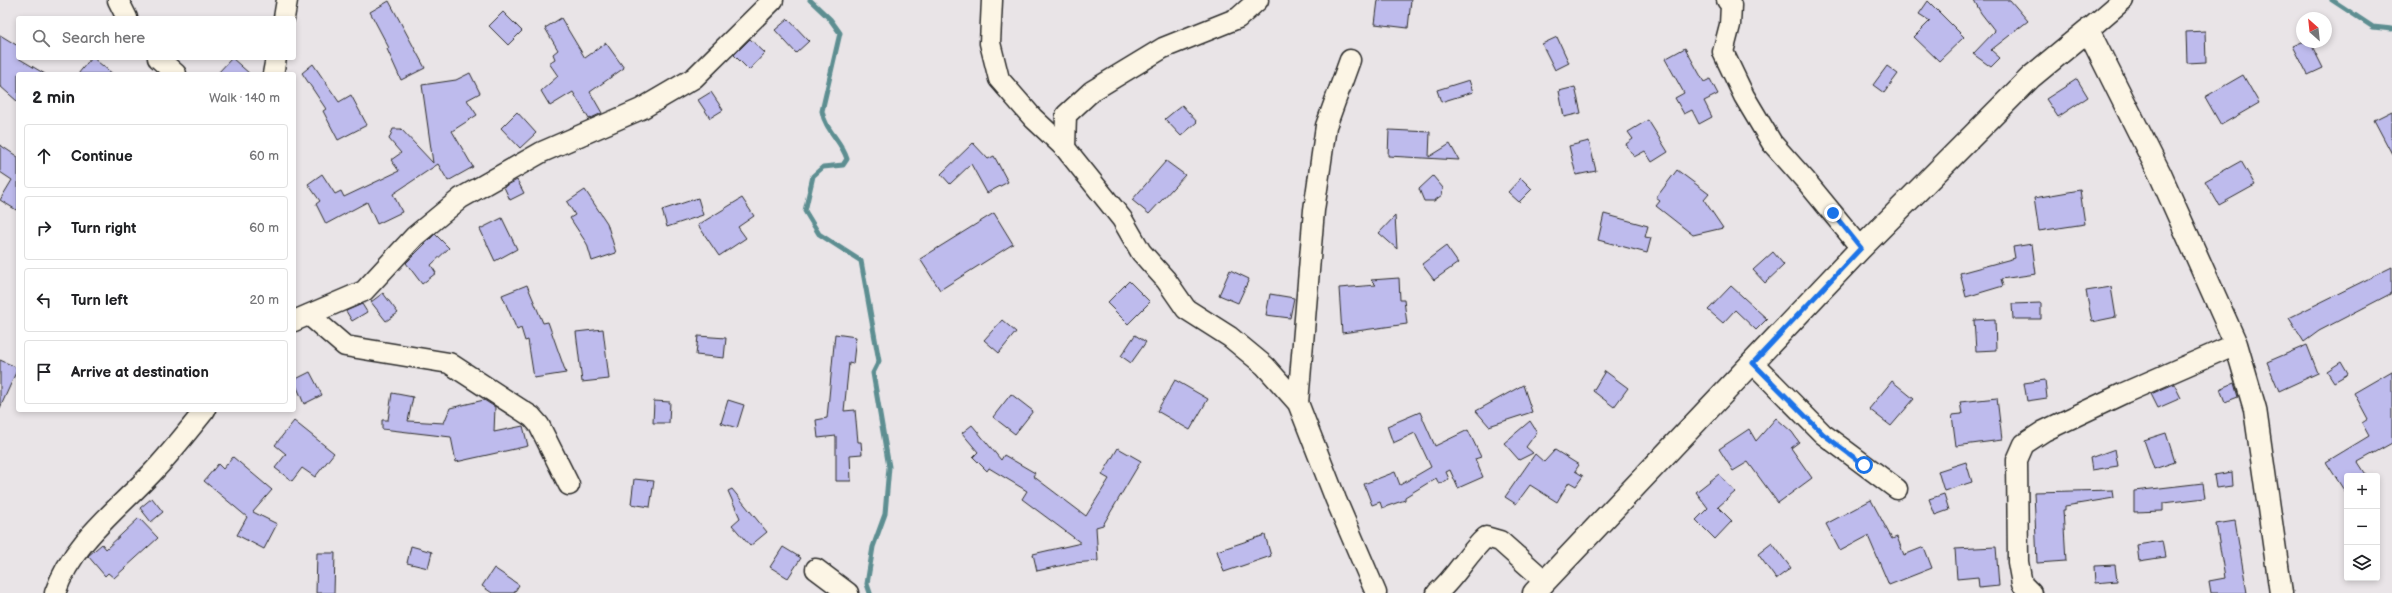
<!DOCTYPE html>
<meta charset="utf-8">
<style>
body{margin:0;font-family:"Balsamiq Sans",sans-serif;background:#f6f6f6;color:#202124}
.controls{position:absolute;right:12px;bottom:12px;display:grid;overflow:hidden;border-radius:4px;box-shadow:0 2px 6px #0003}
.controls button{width:36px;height:36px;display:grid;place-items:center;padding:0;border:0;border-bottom:1px solid #e0e0e0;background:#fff;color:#202124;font:20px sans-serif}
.compass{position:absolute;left:2296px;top:12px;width:36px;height:36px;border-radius:50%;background:#fff;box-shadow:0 2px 6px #0003;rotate:333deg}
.stop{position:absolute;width:12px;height:12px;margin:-9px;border:3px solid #1a73e8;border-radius:50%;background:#fff}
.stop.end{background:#1a73e8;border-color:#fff;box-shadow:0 1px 4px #0008}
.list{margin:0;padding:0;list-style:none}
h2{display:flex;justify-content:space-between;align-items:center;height:52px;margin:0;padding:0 16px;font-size:17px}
h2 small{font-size:13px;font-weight:400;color:#757577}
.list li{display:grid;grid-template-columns:26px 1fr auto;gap:12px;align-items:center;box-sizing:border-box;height:64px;margin:0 8px 8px;padding:0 8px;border:1px solid #e0e0e0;border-radius:4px}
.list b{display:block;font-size:15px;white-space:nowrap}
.list em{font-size:13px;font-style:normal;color:#757577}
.icon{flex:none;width:22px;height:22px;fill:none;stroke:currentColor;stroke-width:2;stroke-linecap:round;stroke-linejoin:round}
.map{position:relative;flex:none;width:2392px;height:593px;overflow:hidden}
.search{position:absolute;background:#fff;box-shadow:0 2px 6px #0003;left:16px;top:16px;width:280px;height:44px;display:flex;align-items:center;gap:10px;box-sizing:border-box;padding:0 14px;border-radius:4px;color:#757577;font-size:15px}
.panel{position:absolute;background:#fff;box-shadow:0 2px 6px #0003;left:16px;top:72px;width:280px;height:340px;border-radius:4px}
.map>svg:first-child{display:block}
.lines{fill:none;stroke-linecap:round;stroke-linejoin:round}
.stream{stroke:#5d8e91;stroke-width:5}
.building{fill:#bebbed;stroke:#2b2b2b}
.street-casing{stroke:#2b2b2b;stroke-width:23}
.secondary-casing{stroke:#2b2b2b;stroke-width:25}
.street{stroke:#fcf5e5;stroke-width:20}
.secondary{stroke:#fcf5e5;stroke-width:22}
.route{stroke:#1a73e8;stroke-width:5}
</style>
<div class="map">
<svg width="2392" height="593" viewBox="0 0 2392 593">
<rect width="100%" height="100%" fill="#e9e4e7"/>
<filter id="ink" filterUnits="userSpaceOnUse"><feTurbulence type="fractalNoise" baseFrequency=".025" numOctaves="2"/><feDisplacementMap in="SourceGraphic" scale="8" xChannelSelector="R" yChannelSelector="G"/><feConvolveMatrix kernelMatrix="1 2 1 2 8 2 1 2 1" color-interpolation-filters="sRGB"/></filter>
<g filter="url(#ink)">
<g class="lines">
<g class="stream">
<path d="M 810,0 L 830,19 L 840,33 L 822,111 C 825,130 841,140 847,159 L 843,165 L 823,167 L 813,176 L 805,211 L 819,234 L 861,261 L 879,361 L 873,373 L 889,467 L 885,514 L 873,547 L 867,584 L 870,593"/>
<polyline points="2332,0 2373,27 2392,29"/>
</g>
</g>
<g class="building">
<polygon points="1378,0 1411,0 1408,28 1375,24"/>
<polygon points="1974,0 2010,0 2028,21 1991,50 2000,58 1991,67 1973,54 1995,31 1981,13"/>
<polygon points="389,1 425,68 401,80 387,49 389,48 370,12"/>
<polygon points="1928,1 1964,37 1939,61 1914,37 1930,21 1919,14"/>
<polygon points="503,12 522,31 508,45 489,26"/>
<polygon points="561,18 585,58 606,43 624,68 590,92 602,113 589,119 573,92 550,106 541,91 558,76 549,63 555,59 553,54 558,50 545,28"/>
<polygon points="788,19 809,41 796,53 775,30"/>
<polygon points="2205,31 2206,62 2187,63 2186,32"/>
<polygon points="0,35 18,46 18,58 45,74 18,74 18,102 0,86"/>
<polygon points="1557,37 1569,63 1555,70 1542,44"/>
<polygon points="750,39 765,53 749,70 734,55"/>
<polygon points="2302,42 2310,42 2323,68 2308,75 2293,46"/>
<polygon points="1685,48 1704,82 1710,79 1718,94 1704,101 1712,117 1699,124 1692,110 1684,114 1675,98 1684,93 1665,59"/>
<polygon points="91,58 93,58 113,74 78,74"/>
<polygon points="232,58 250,74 217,74"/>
<polygon points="313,64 339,102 351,95 367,125 338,140 323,111 326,109 302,73"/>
<polygon points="1887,66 1898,74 1884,93 1873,85"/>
<polygon points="470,73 480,93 467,100 477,115 452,131 473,167 448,181 438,164 393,194 402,212 377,224 367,202 326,224 316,204 320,201 308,184 322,174 335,194 341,191 344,197 399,171 391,160 401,153 389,139 393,129 401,129 433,163 422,85 456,80"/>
<polygon points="2243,75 2259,103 2221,125 2205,97"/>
<polygon points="2077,79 2088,97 2058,117 2046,99"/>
<polygon points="1469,80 1473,92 1441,102 1437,90"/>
<polygon points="1575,87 1581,113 1564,117 1559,91"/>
<polygon points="711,92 723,110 710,118 698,100"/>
<polygon points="1182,105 1197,122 1181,136 1165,119"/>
<polygon points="2392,111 2392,154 2374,120"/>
<polygon points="517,112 536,133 520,148 501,128"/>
<polygon points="1648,120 1668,152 1652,162 1645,151 1634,157 1626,144 1633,139 1628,132"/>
<polygon points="1389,130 1430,132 1429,157 1450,144 1459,160 1388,156"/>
<polygon points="1589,141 1596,171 1576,175 1569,146"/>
<polygon points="973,143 988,159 994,156 1008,182 987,193 971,164 950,184 941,174"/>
<polygon points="0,145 18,157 18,211 0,200 12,180 0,172"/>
<polygon points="1166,161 1185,175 1149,214 1132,200"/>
<polygon points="2241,161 2255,185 2219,205 2205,181"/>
<polygon points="1677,170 1709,194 1704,200 1723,228 1693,235 1656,206 1660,201 1656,198"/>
<polygon points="1433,176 1443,188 1442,195 1434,201 1424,201 1419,189"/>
<polygon points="1521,178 1532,189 1519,202 1508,192"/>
<polygon points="517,180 524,193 510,200 504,187"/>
<polygon points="585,190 607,223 616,253 592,261 587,244 570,218 575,215 567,202"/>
<polygon points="2080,190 2085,224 2039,231 2034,198"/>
<polygon points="698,198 703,215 667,227 662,210"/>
<polygon points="742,198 754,216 738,227 746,238 719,256 698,225"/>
<polygon points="994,213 1013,244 940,290 920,259"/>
<polygon points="1604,214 1648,226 1645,237 1651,238 1647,253 1598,240"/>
<polygon points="1395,216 1397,249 1379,233"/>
<polygon points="502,218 517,249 495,261 480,229"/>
<polygon points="435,234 449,248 431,265 436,273 422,284 406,263"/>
<polygon points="2032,244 2036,274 2001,279 2003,286 1966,297 1960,273 2015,258 2013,247"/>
<polygon points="1446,246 1458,263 1434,280 1422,264"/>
<polygon points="1773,252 1784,265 1765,283 1753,270"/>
<polygon points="2392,267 2392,293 2319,331 2304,342 2289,318"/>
<polygon points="1230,270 1249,279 1238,303 1219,295"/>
<polygon points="1399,278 1400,300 1404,300 1407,324 1342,333 1339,288 1376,285 1371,280"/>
<polygon points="1129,281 1150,302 1128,324 1107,303"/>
<polygon points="527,285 543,323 548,322 566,373 534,378 528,340 525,341 521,328 517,330 502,295"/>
<polygon points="1731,286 1767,319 1756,330 1735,310 1723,323 1708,310"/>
<polygon points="2111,287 2116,317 2092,322 2086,291"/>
<polygon points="383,293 398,313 386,321 371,302"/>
<polygon points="1270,294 1294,298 1290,318 1266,315"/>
<polygon points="2041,303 2041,319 2013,319 2012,304"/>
<polygon points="362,304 367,312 352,321 346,311"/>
<polygon points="1995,319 1996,350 1976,351 1974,320"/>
<polygon points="1002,320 1016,332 999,353 984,340"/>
<polygon points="603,329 609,379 582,382 576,332"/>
<polygon points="835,334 856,337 853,364 849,363 844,411 855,410 858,442 861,442 862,454 850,455 851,481 836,481 836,436 818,438 816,420 827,418"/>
<polygon points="1135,335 1146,342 1131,363 1121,356"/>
<polygon points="698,336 726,338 724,358 696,355"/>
<polygon points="2307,345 2318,373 2279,391 2267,362"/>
<polygon points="0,360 18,368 0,408"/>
<polygon points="2341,362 2348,374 2334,382 2327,371"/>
<polygon points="1605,371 1628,388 1614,407 1593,391"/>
<polygon points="2392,371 2392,443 2358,462 2367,476 2347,476 2347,495 2326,462 2369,436 2362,423 2368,419 2354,393"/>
<polygon points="310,372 322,395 304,404 294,380"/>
<polygon points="1175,380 1208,399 1190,430 1157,411"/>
<polygon points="2045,380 2047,398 2027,401 2024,383"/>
<polygon points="1892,381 1914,399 1891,426 1869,409"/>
<polygon points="2234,383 2238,397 2225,402 2220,389"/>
<polygon points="2174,384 2181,398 2158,408 2151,394"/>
<polygon points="1523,385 1532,412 1489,426 1476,411"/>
<polygon points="392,393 413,397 408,421 444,423 450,408 484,400 495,407 494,432 523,426 528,446 456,462 451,437 382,429 382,420 388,420"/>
<polygon points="1011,394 1033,411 1015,434 993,417"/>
<polygon points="1997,398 2002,440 1956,446 1952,415 1962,414 1960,402"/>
<polygon points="728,400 744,405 737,428 721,423"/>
<polygon points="654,401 670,402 669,423 653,423"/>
<polygon points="1420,412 1435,446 1468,430 1481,457 1475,459 1483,477 1458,488 1450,470 1446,472 1449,479 1439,484 1436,478 1405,497 1405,500 1382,508 1380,502 1372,505 1364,484 1395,472 1400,485 1431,467 1415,433 1393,443 1387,426"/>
<polygon points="1776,418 1792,432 1799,442 1791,448 1812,478 1778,503 1748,462 1733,471 1719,449 1749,429 1756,441"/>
<polygon points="294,421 334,453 315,477 302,468 292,481 275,468 286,454 275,445"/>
<polygon points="1530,421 1537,432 1526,447 1533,453 1519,460 1504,443"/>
<polygon points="972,425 1001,460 1004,455 1035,473 1033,476 1086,516 1109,479 1102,475 1118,448 1141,461 1103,525 1096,527 1098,561 1073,563 1037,571 1033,554 1081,543 1022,499 1027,491 989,468 987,471 973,457 978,452 962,433"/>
<polygon points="2166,433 2175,462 2154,469 2144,440"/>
<polygon points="2115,449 2118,466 2092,470 2090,458"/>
<polygon points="1555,450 1579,465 1575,471 1583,476 1576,486 1569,482 1557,502 1530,485 1516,504 1505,497 1535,454 1544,462"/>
<polygon points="233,457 272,490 253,512 277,524 264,549 237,535 247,517 204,481 218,464 223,469"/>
<polygon points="1966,462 1972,482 1944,491 1938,471"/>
<polygon points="2232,472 2233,486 2216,488 2214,475"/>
<polygon points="1719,474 1735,492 1718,507 1732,521 1715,539 1696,520 1708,508 1696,492"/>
<polygon points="634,479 654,481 650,507 631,504"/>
<polygon points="2203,483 2205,498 2163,503 2163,511 2134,512 2134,491"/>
<polygon points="732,489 767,532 750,546 732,525 740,518 728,491"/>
<polygon points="2113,490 2114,498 2065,506 2065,510 2063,510 2066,561 2037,563 2034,492"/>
<polygon points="1944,494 1949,510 1935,515 1929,499"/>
<polygon points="152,498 163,512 151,522 140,508"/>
<polygon points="1871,500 1892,539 1897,537 1904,555 1924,547 1932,568 1889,585 1868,536 1840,551 1826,524"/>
<polygon points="139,518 158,538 114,578 108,573 105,576 88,556 102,544 106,549"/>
<polygon points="2235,521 2247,593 2211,593 2209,581 2225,578 2216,524"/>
<polygon points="1265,535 1271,556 1224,572 1217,551"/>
<polygon points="2162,541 2165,557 2139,561 2137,545"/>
<polygon points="1772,543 1791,568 1776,579 1758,554"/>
<polygon points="411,546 432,552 428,568 407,563"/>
<polygon points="783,547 801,558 788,578 770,567"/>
<polygon points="1996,547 1999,586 1979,588 1978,577 1957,579 1955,549"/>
<polygon points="317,553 335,553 334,593 316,593"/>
<polygon points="2115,565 2117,581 2095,583 2094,566"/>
<polygon points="494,568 519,585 514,593 492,593 482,586"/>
</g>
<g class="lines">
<g class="street-casing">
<g id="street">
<polyline points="118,0 127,18"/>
<polyline points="992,0 990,43 999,79 1033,118 1065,148 1122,219 1141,252 1166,280 1186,309 1230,337 1265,366 1298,403 1336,500 1376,593"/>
<polyline points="1727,0 1731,5 1730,25 1723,52 1744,96 1772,143 1806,181 1861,248"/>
<polyline points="284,18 287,0"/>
<polyline points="2088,30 2123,0"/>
<polyline points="158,58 176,74"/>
<polyline points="273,74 276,58"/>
<polyline points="1065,148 1066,115 1092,91 1163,48 1238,18 1258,0"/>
<polyline points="309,315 345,346 449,363 532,417 539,425 569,485"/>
<polyline points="294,321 364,291 415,236 461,198 542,152 641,109 694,78 773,0"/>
<polyline points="1753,363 1823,434 1897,489"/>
<polyline points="1298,403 1314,210 1326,126 1350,60"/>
<polyline points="816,569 848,593"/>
<path d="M 55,593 C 72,543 117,510 152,473 C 171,453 188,431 205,410"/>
<path d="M 1437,593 C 1456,577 1467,554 1486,537 L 1500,541 L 1545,581"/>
<polyline points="2031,593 2022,584 2018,562 2017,460 2024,444 2044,431 2124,393 2236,344"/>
</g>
</g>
<g class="secondary-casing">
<polyline id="secondary" points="1534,593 1861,248 2031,77 2088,30 2160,174 2236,344 2255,409 2281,593"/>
</g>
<use href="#street" class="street"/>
<use href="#secondary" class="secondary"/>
</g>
</g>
<g class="lines" filter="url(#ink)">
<polyline class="route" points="1833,213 1861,248 1753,363 1823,434 1864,465"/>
</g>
</svg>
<div class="controls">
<button>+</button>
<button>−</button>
<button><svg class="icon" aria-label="layers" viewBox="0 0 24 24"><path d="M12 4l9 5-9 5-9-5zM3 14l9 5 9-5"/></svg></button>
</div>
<svg class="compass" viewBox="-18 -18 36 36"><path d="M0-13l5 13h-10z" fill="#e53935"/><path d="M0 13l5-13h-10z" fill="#757577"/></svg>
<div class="stop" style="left:1864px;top:465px"></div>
<div class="stop end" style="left:1833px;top:213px"></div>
<div class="search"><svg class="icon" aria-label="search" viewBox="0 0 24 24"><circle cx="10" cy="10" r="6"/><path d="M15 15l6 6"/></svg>Search here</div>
<section class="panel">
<h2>2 min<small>Walk · 140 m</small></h2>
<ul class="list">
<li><svg class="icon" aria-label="ahead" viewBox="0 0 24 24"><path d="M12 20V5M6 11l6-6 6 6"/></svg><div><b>Continue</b></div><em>60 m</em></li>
<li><svg class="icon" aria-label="right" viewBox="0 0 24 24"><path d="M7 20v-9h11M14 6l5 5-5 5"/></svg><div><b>Turn right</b></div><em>60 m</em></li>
<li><svg class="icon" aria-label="left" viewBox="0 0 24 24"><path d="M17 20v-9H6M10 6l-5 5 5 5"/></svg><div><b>Turn left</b></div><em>20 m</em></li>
<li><svg class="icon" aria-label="arrive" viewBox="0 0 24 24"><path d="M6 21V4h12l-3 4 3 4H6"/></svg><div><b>Arrive at destination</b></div></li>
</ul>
</section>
</div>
